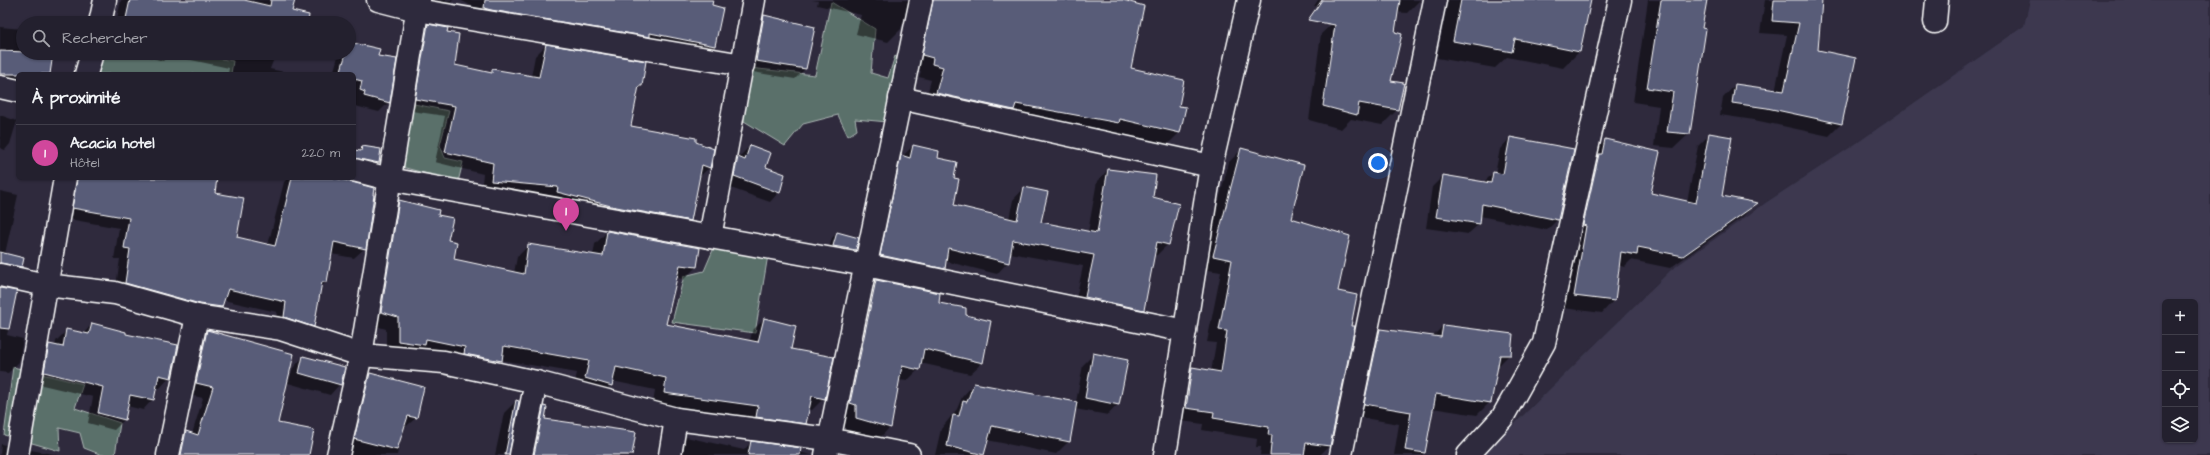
<!DOCTYPE html>
<html lang="fr">
<meta charset="utf-8">
<style>
body{margin:0;font-family:"Architects Daughter",sans-serif;background:#2b2836;color:#f1f3f6}
.controls{position:absolute;right:12px;bottom:12px;display:grid;overflow:hidden;border-radius:6px;box-shadow:0 1px 3px #0004}
.controls button{width:36px;height:36px;display:grid;place-items:center;padding:0;border:0;border-bottom:1px solid #403e4a;background:#23202e;color:#f1f3f6;font:20px sans-serif}
.you{position:absolute;left:1378px;top:163px;width:14px;height:14px;margin:-10px;border:3px solid #fff;border-radius:50%;background:#1a73e8;box-shadow:0 0 0 6px #1a73e833}
.badge{display:grid;place-items:center;width:26px;height:26px;border-radius:50%;background:#8bbbb9;color:#fff;font-size:13px;font-weight:700}
.pin{position:absolute;translate:-50% -33px;filter:drop-shadow(0 1px 2px #0008)}
.pin::after{content:'';position:absolute;top:21px;width:14px;height:12px;background:inherit;clip-path:polygon(0 0,100% 0,50% 100%)}
.list{margin:0;padding:0;list-style:none}
h2{display:flex;justify-content:space-between;align-items:center;height:52px;margin:0;padding:0 16px;font-size:17px}
h2 small{font-size:13px;font-weight:400;color:#a3a3aa}
.list li{display:grid;grid-template-columns:26px 1fr auto;gap:12px;align-items:center;box-sizing:border-box;height:56px;padding:0 16px;border-top:1px solid #403e4a}
.list b{display:block;font-size:15px;white-space:nowrap}
.list p{margin:0;font-size:13px;white-space:nowrap;color:#a3a3aa}
.list em{font-size:13px;font-style:normal;color:#a3a3aa}
.icon{flex:none;width:22px;height:22px;fill:none;stroke:currentColor;stroke-width:2;stroke-linecap:round;stroke-linejoin:round}
.map{position:relative;flex:none;width:2210px;height:455px;overflow:hidden}
.search{position:absolute;background:#23202e;box-shadow:0 1px 3px #0004;left:16px;top:16px;width:340px;height:44px;display:flex;align-items:center;gap:10px;box-sizing:border-box;padding:0 14px;border-radius:22px;color:#a3a3aa;font-size:15px}
.panel{position:absolute;background:#23202e;box-shadow:0 1px 3px #0004;left:16px;top:72px;width:340px;height:108px;border-radius:6px}
.map>svg:first-child{display:block}
.built{fill:#3c394f;fill-rule:evenodd}
.green{fill:#5a6f6a;stroke:#acb7b4}
.shadow{fill:#0007}
.building{fill:#595b78;stroke:#fff}
.lines{fill:none;stroke-linecap:round;stroke-linejoin:round}
.minor-casing{stroke:#fff;stroke-width:25}
.minor{stroke:#2f2a3d;stroke-width:22}
</style>
<div class="map">
<svg width="2210" height="455" viewBox="0 0 2210 455">
<rect width="100%" height="100%" fill="#2f2a3d"/>
<filter id="ink" filterUnits="userSpaceOnUse"><feTurbulence type="fractalNoise" baseFrequency=".025" numOctaves="2"/><feDisplacementMap in="SourceGraphic" scale="8" xChannelSelector="R" yChannelSelector="G"/><feConvolveMatrix kernelMatrix="1 2 1 2 8 2 1 2 1" color-interpolation-filters="sRGB"/></filter>
<g filter="url(#ink)">
<path class="built" d="M 2030,0 L 2210,0 L 2210,455 L 1483,455 L 1671,270 L 1767,202 L 1857,143 L 2024,26 ZM 2165,302 L 2195,302 L 2195,440 L 2165,440 Z"/>
<g class="green">
<polygon points="831,2 875,29 871,73 888,78 895,56 905,63 888,122 855,119 857,130 848,136 838,115 803,124 785,146 739,118 749,68 815,75"/>
<polygon points="100,53 185,53 233,61 231,74 95,74"/>
<polygon points="409,103 449,111 440,145 445,158 463,162 458,182 398,166"/>
<polygon points="716,243 768,255 755,333 672,322 684,276 704,271"/>
<polygon points="13,367 83,384 75,408 120,423 115,455 102,455 84,448 80,433 59,428 60,451 4,435"/>
</g>
<g class="shadow">
<polygon points="121,0 294,0 287,23 116,23"/>
<polygon points="423,0 453,0 440,15"/>
<polygon points="460,0 681,0 722,8 715,46 703,58 493,17"/>
<polygon points="812,0 1131,0 1130,68 1178,107 1179,133 1166,146 1108,132 1105,136 924,106 931,80 919,77 921,71 910,68 910,0 901,29 888,42 856,34 861,15 817,5 818,1"/>
<polygon points="1318,0 1420,0 1407,13 1314,6"/>
<polygon points="1448,0 1589,0 1579,52 1563,68 1507,57 1495,68 1437,58"/>
<polygon points="1648,0 1706,0 1689,134 1674,148 1654,146 1659,106 1633,102"/>
<polygon points="1765,0 1821,0 1817,51 1841,124 1829,136 1754,120 1720,115 1723,98 1735,85 1775,91 1787,35 1760,33"/>
<polygon points="765,17 805,69 795,79 747,71 754,27"/>
<polygon points="1336,20 1390,82 1403,84 1397,110 1382,125 1351,119 1341,129 1309,120 1321,34"/>
<polygon points="428,26 446,33 454,66 490,73 493,70 531,77 535,56 546,45 645,62 641,86 638,90 630,127 695,143 709,168 698,178 691,220 680,231 481,191 483,174 435,162 445,116 405,110 417,36"/>
<polygon points="0,27 23,29 23,53 49,74 18,74 18,96 0,87"/>
<polygon points="136,53 276,53 270,69 294,74 228,74 229,68 168,55 163,61"/>
<polygon points="339,53 377,57 389,102 379,112 355,106 354,74 333,74"/>
<polygon points="0,115 17,121 10,144 5,150 0,148"/>
<polygon points="1710,134 1720,197 1756,204 1745,215 1670,268 1631,260 1624,267 1618,265 1614,300 1602,313 1563,308 1593,152 1606,140 1649,194 1687,202 1698,146"/>
<polygon points="1510,138 1558,219 1547,230 1480,216 1479,224 1468,234 1426,228 1432,187 1443,176 1483,183 1493,173 1495,174 1500,149"/>
<polygon points="750,146 779,192 770,202 725,186 728,168"/>
<polygon points="913,146 937,158 953,179 953,206 1009,219 1013,200 1024,188 1040,223 1088,232 1097,181 1108,170 1152,198 1168,244 1157,255 1153,255 1143,309 1132,321 1074,308 1083,266 1010,253 1008,262 997,274 945,261 944,268 933,279 870,266 890,168"/>
<polygon points="362,147 380,150 378,163 372,168 354,164 354,151 357,152"/>
<polygon points="1241,150 1290,219 1337,291 1329,446 1320,455 1260,455 1261,447 1256,447 1257,439 1202,430 1203,424 1174,420 1180,381 1192,368 1211,372 1216,343 1207,342 1221,272 1201,269 1229,162"/>
<polygon points="61,178 210,178 214,194 236,238 268,245 284,182 288,178 323,178 338,182 345,178 350,183 365,248 354,258 331,254 326,282 320,288 313,326 303,336 274,327 277,312 223,300 221,307 211,317 115,293 120,259 114,259 119,228 63,218"/>
<polygon points="0,191 18,195 5,254 21,266 10,278 0,276"/>
<polygon points="399,202 436,216 453,260 514,273 517,257 529,245 593,256 595,244 607,232 696,267 684,279 676,278 665,325 750,341 752,331 764,319 790,349 824,398 812,410 808,409 805,423 793,435 653,405 655,390 612,381 611,385 599,397 573,390 577,373 501,360 489,373 386,352 386,329 369,324 387,214"/>
<polygon points="837,233 857,239 855,250 850,255 828,252 832,238"/>
<polygon points="876,281 937,304 982,363 970,374 920,363 919,369 907,381 898,380 890,427 879,439 845,430 845,416 864,293"/>
<polygon points="0,288 16,292 7,335 23,339 19,362 8,373 0,372"/>
<polygon points="92,324 125,335 170,377 160,388 155,387 153,399 143,410 127,406 124,420 114,430 88,423 93,397 34,383 39,355 49,345 55,347 56,341 67,330 83,334"/>
<polygon points="1443,326 1510,354 1497,367 1490,402 1477,415 1432,408 1424,453 1422,455 1394,455 1399,424 1352,416 1367,343 1380,330 1432,337"/>
<polygon points="207,331 277,424 308,455 173,455 176,443 187,432 192,434 203,398 185,394 196,342"/>
<polygon points="1094,354 1118,404 1108,415 1075,409 1069,441 1056,454 987,440 983,455 935,455 941,429 957,409 962,397 974,384 1076,402 1083,365"/>
<polygon points="303,357 340,384 330,395 288,383 293,368"/>
<polygon points="370,374 416,418 403,429 397,455 350,455 351,453 343,451 358,386"/>
<polygon points="516,401 508,455 495,455 504,413"/>
<polygon points="544,407 543,419 631,455 525,455 532,419"/>
<polygon points="686,437 744,450 751,442 812,455 672,455 673,450"/>
<polygon points="1,444 5,445 4,455 0,455"/>
<polygon points="31,450 58,455 26,455"/>
</g>
<g class="building">
<polygon points="130,0 244,0 270,6 271,0 295,0 292,11 309,15 308,23 125,23"/>
<polygon points="485,0 713,0 712,5 723,8 715,46 650,33 650,37 491,10 484,8"/>
<polygon points="933,0 1123,0 1144,6 1131,68 1184,80 1179,106 1186,107 1180,133 1120,119 1119,123 1016,104 1014,110 936,93 943,67 932,64 933,58 922,55"/>
<polygon points="1322,0 1400,0 1395,32 1402,34 1391,81 1404,83 1398,110 1359,103 1357,115 1323,106 1335,25 1308,20"/>
<polygon points="1461,0 1591,0 1580,52 1515,39 1512,52 1453,41"/>
<polygon points="1661,0 1707,0 1702,28 1706,29 1690,134 1667,132 1673,92 1647,88"/>
<polygon points="1774,0 1822,0 1818,50 1856,58 1842,124 1767,108 1732,103 1735,84 1784,91 1799,23 1772,21"/>
<polygon points="764,15 815,27 806,69 756,61"/>
<polygon points="428,24 448,28 447,32 459,34 455,65 492,73 492,69 539,77 546,44 646,61 642,86 639,86 631,126 696,138 696,142 714,149 710,168 702,165 691,221 611,206 557,192 558,187 491,181 493,163 445,152 455,106 415,99"/>
<polygon points="349,42 380,49 378,56 397,59 390,103 364,96 365,92 360,90 362,81 354,79 354,74 340,74 346,53 349,53"/>
<polygon points="0,51 53,53 50,74 0,74"/>
<polygon points="1709,133 1732,137 1722,196 1758,203 1683,256 1638,247 1637,255 1621,252 1615,301 1574,296 1586,226 1583,225 1599,154 1602,154 1605,139 1660,152 1651,193 1696,203"/>
<polygon points="1510,137 1574,149 1558,220 1482,204 1480,224 1436,217 1443,175 1491,183 1493,172 1503,174"/>
<polygon points="750,145 771,153 766,167 785,174 780,193 734,176 738,157 745,160"/>
<polygon points="913,145 939,151 938,158 957,162 954,178 959,179 954,205 1017,220 1024,187 1048,192 1041,222 1097,233 1108,169 1156,175 1153,197 1179,204 1169,245 1157,242 1144,310 1085,297 1094,255 1013,240 1009,263 948,248 945,269 880,255 901,155 910,158"/>
<polygon points="362,146 381,149 379,163 354,158 354,150 361,151"/>
<polygon points="1241,148 1304,165 1291,218 1350,236 1338,291 1357,295 1351,326 1355,326 1330,446 1306,443 1304,455 1270,455 1272,435 1268,435 1269,427 1213,418 1214,412 1186,408 1192,367 1221,372 1227,331 1219,330 1232,260 1213,256"/>
<polygon points="77,178 217,178 215,193 244,198 237,237 275,246 292,178 334,178 348,181 374,188 373,195 374,195 366,249 334,242 327,282 322,282 314,327 284,317 286,302 228,289 222,307 200,304 125,283 130,249 124,248 129,218 72,208"/>
<polygon points="399,200 439,210 438,215 453,218 448,240 457,242 454,259 524,274 528,244 603,256 607,231 700,248 697,267 680,265 666,324 758,342 764,318 796,326 791,349 834,357 825,399 812,396 806,424 756,417 758,406 664,393 666,378 616,367 612,386 585,378 589,361 504,346 502,361 464,354 465,347 426,339 425,345 398,341 398,317 381,312"/>
<polygon points="837,232 859,238 856,250 833,246"/>
<polygon points="0,252 24,258 22,267 0,263"/>
<polygon points="876,280 940,293 939,303 966,308 966,315 991,321 983,363 924,349 920,370 902,366 891,428 856,418 856,405 850,403"/>
<polygon points="0,288 17,291 9,329 0,328"/>
<polygon points="92,323 126,332 126,334 178,345 171,378 159,375 154,400 130,395 125,420 98,413 103,387 44,372 49,344 63,347 66,329 89,334"/>
<polygon points="1443,325 1513,334 1511,355 1500,355 1491,403 1436,394 1425,453 1405,450 1411,412 1364,404 1380,329 1441,337"/>
<polygon points="207,330 294,354 278,423 314,430 309,455 181,455 186,431 198,435 213,387 196,383"/>
<polygon points="1093,353 1128,360 1119,405 1085,398"/>
<polygon points="303,356 345,367 341,385 299,373"/>
<polygon points="370,373 424,387 417,418 408,416 397,450 354,439"/>
<polygon points="974,383 1077,402 1070,442 992,426 984,455 947,446 953,415 959,416 963,401 967,402"/>
<polygon points="516,400 519,401 509,455 505,455"/>
<polygon points="544,406 547,407 545,419 636,432 632,455 534,455"/>
<polygon points="751,441 801,448 800,455 748,455"/>
</g>
<g class="lines">
<g class="minor-casing">
<g id="minor">
<polyline points="378,0 417,10 743,65"/>
<polyline points="1935,22 1937,0"/>
<polyline points="100,23 105,0"/>
<polyline points="86,74 92,53"/>
<polyline points="0,87 18,91"/>
<polyline points="900,98 1211,166"/>
<polyline points="354,170 389,179 866,265 1185,331"/>
<polyline points="710,237 754,0"/>
<polyline points="0,275 46,285 115,293 197,316 281,329 361,355 444,362 536,382 676,419 828,439 909,455"/>
<polyline points="17,455 65,178"/>
<polyline points="168,455 197,316"/>
<polyline points="338,455 361,355 419,0"/>
<polyline points="521,455 536,382"/>
<polyline points="670,455 676,419"/>
<polyline points="826,455 921,0"/>
<polyline points="1165,455 1211,166 1249,0"/>
<polyline points="1341,455 1435,0"/>
<polyline points="1468,455 1502,418 1544,343 1620,0"/>
</g>
</g>
<use href="#minor" class="minor"/>
</g>
</g>
</svg>
<div class="controls">
<button>+</button>
<button>−</button>
<button><svg class="icon" aria-label="locate" viewBox="0 0 24 24"><circle cx="12" cy="12" r="6"/><path d="M12 2v4M12 18v4M2 12h4M18 12h4"/></svg></button>
<button><svg class="icon" aria-label="layers" viewBox="0 0 24 24"><path d="M12 4l9 5-9 5-9-5zM3 14l9 5 9-5"/></svg></button>
</div>
<div class="you"></div>
<div class="pin badge" style="left:566px;top:231px;background:#d1479c">1</div>
<div class="search"><svg class="icon" aria-label="search" viewBox="0 0 24 24"><circle cx="10" cy="10" r="6"/><path d="M15 15l6 6"/></svg>Rechercher</div>
<section class="panel">
<h2>À proximité<small></small></h2>
<ul class="list">
<li><span class="badge" style="background:#d1479c">1</span><div><b>Acacia hotel</b><p>Hôtel</p></div><em>220 m</em></li>
</ul>
</section>
</div>
